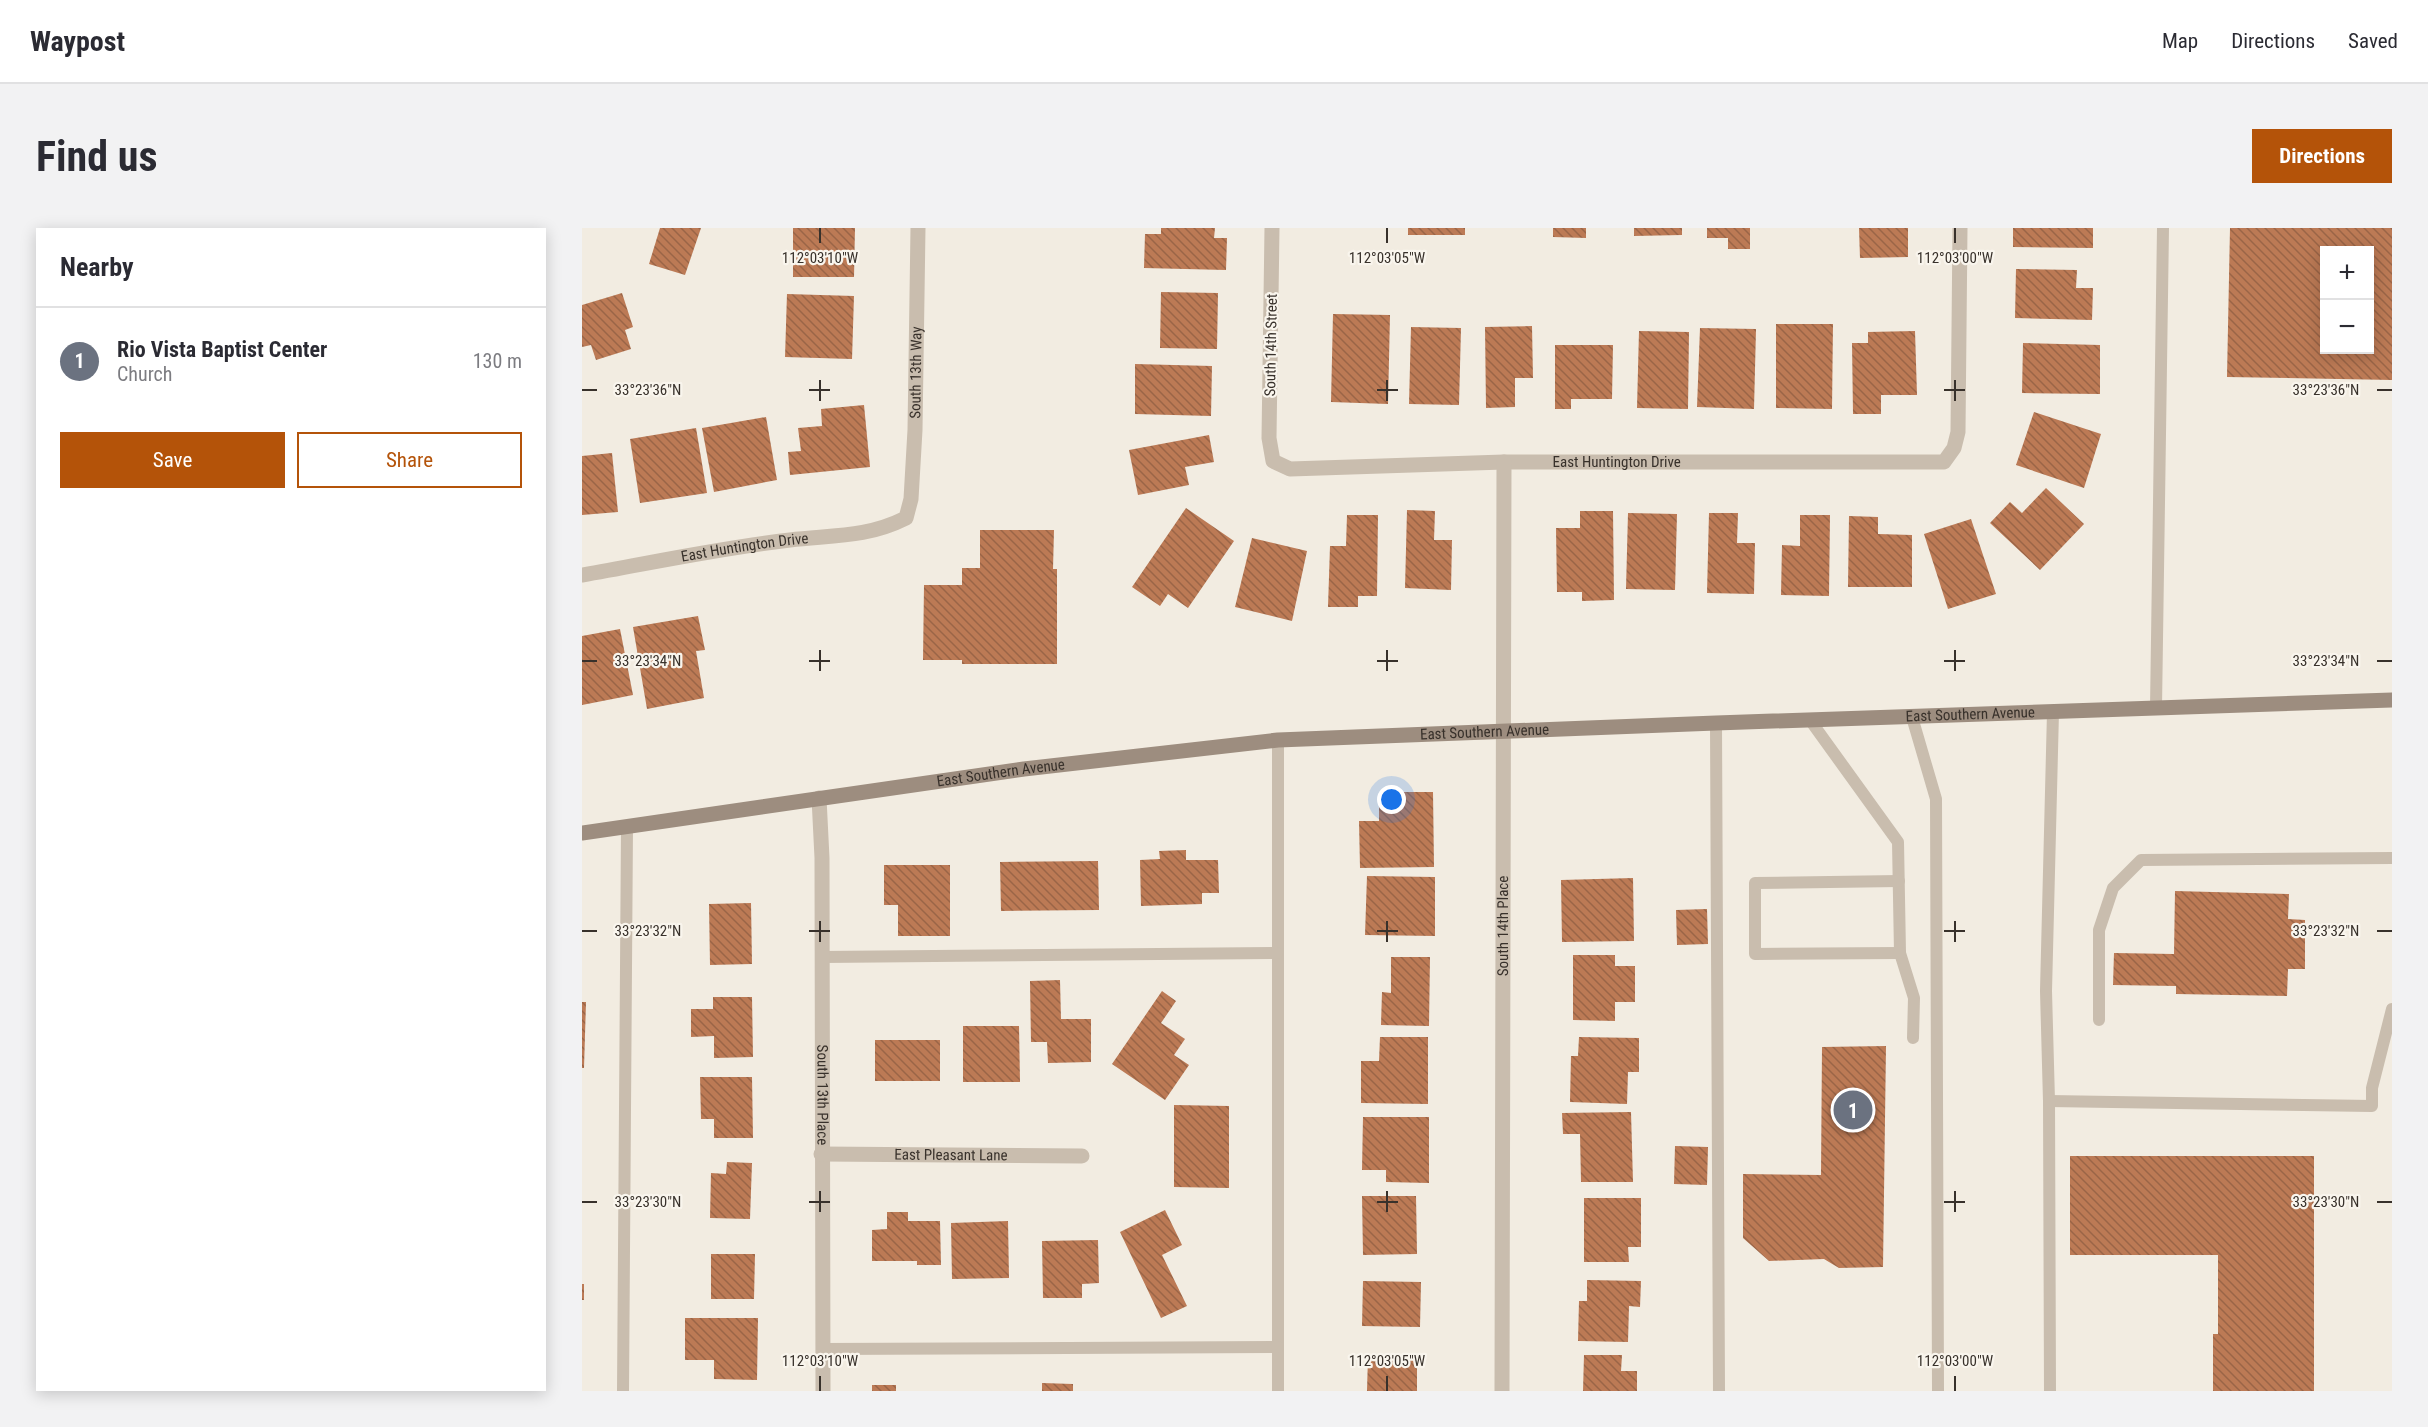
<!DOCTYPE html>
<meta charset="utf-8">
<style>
body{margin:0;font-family:"Roboto Condensed",sans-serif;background:#f2f2f3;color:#2b2b33}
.controls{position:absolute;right:18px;top:18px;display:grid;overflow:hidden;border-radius:0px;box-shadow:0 3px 15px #0003}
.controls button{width:54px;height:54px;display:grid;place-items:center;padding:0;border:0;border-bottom:2px solid #e1e1e2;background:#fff;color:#2b2b33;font:30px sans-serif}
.you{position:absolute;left:810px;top:572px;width:21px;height:21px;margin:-15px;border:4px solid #fff;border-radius:50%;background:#1a73e8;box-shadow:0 0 0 9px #1a73e833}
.badge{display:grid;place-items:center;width:39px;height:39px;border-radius:50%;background:#b45309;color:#fff;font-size:20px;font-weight:700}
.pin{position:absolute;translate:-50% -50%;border:3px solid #fff;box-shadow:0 2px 6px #0006}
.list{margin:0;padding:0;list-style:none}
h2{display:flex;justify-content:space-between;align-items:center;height:78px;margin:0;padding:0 24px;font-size:26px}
h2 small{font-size:20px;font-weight:400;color:#7c7c81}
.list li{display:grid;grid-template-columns:39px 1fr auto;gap:18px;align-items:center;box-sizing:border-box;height:108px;padding:0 24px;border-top:2px solid #e1e1e2}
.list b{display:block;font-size:22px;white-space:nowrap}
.list p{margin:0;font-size:20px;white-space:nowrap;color:#7c7c81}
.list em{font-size:20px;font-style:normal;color:#7c7c81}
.actions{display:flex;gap:12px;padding:18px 24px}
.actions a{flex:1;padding:14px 0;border:2px solid #b45309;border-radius:0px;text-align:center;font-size:21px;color:#b45309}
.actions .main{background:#b45309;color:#fff}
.map{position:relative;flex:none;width:1810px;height:1163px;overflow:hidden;border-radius:0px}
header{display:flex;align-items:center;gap:36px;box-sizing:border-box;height:84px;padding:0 30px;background:#fff;border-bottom:2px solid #e1e1e2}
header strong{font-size:28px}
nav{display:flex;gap:33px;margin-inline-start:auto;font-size:21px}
.intro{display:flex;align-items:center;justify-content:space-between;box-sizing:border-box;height:144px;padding:0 36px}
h1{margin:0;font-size:42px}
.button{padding:15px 27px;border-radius:0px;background:#b45309;color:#fff;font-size:21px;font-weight:700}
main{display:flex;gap:36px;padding:0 36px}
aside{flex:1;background:#fff;border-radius:0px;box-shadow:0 3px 15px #0003}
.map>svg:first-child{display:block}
.building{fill:url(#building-back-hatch);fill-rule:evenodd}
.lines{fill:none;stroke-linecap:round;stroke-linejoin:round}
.service{stroke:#c9bdae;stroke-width:12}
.minor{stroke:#c9bdae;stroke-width:15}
.secondary{stroke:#9d8d7f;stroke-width:15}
.ticks{fill:none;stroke:#38312b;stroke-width:2}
.labels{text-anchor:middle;stroke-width:4.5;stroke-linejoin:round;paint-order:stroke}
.street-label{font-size:15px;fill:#38312b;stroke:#f9f5ed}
.ticks-label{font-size:15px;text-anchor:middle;fill:#38312b;stroke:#f9f5ed;stroke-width:4.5;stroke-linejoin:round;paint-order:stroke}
</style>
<header>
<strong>Waypost</strong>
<nav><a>Map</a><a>Directions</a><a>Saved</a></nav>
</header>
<div class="intro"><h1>Find us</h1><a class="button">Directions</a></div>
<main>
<aside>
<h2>Nearby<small></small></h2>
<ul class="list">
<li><span class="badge" style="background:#6b7280">1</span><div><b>Rio Vista Baptist Center</b><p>Church</p></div><em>130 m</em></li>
</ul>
<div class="actions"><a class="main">Save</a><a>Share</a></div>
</aside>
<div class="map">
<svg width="1810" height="1163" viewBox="0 0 1810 1163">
<defs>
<pattern id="building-back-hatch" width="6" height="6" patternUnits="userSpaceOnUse" patternTransform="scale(1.5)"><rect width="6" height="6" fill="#bc7a55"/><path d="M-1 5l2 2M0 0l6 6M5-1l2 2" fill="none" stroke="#9a6547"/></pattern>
</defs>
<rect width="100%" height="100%" fill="#f2ece1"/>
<g class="building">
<polygon points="78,0 119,0 103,47 67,36"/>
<polygon points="211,0 273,0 272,49 211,49"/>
<polygon points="579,0 633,0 632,10 645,10 644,42 562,40 563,6 579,6"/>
<rect x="826" y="0" width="57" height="7"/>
<polygon points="971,0 1004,0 1004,10 971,9"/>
<polygon points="1052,0 1100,0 1100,7 1052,8"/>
<polygon points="1125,0 1168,0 1168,21 1146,21 1146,10 1125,10"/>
<polygon points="1277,0 1326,0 1326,29 1278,30"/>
<polygon points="1431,0 1511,0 1511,20 1431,19"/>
<path d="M 1648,0 L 1810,0 L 1810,152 L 1645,149 ZM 1742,22 L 1788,22 L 1788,122 L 1742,122 Z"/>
<polygon points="1434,41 1495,42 1494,60 1511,60 1510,92 1433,90"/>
<polygon points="579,64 636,65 635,121 578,120"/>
<polygon points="40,65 51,99 43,102 49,121 14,132 9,117 0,119 0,77"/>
<polygon points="205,66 272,68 270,131 203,129"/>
<polygon points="751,86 808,87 806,176 749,174"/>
<polygon points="1194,96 1251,96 1250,181 1194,180"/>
<polygon points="950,98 951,150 933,150 933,179 904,180 903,99"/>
<polygon points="829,99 879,100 877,177 827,176"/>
<polygon points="1118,100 1174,101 1172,181 1115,179"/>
<polygon points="1057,103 1107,104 1106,181 1055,180"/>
<polygon points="1333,103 1335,167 1299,167 1299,186 1271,186 1270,115 1286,115 1286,104"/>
<polygon points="1441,115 1518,117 1518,166 1440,165"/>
<polygon points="973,117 1031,117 1030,171 989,171 989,181 973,181"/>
<polygon points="553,136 630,138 629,188 553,186"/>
<polygon points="282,177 288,239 208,247 206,224 219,223 216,200 240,198 239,181"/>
<polygon points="1452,184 1519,206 1502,260 1434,237"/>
<polygon points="184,189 195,252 132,264 120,200"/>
<polygon points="114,200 125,265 58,275 48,211"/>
<polygon points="627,207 632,234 603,239 607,257 556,267 547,222"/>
<polygon points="30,225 36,284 0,287 0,228"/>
<polygon points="1464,260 1502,296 1458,342 1408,295 1428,274 1440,285"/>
<polygon points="604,280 652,313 606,380 586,366 578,378 550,359"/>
<polygon points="825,282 853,283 852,312 870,312 869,362 823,360"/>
<polygon points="998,283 1031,283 1032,372 1000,373 1000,364 975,364 974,300 998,300"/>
<polygon points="1046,285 1095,286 1093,362 1044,361"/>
<polygon points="1127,285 1156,285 1155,315 1173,315 1172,366 1125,365"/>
<polygon points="765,287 796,287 795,368 776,368 776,379 746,379 748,318 764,318"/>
<polygon points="1218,287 1248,287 1247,368 1199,367 1200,317 1218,318"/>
<polygon points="1267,288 1296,289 1296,306 1330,307 1330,359 1266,359"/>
<polygon points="1389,291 1414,366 1366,381 1342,306"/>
<polygon points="398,302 472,302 471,341 475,341 475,436 380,436 380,432 341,432 342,357 380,357 380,340 398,340"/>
<polygon points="670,310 725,323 710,393 653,379"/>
<polygon points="116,388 123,422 114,423 122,470 65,481 51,399"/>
<polygon points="38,401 51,467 0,477 0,408"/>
<polygon points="797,564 851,564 852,639 778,640 777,593 797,593"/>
<polygon points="604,622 604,632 636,632 637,665 620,665 620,676 559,678 558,632 578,631 577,623"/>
<polygon points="516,633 517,682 419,683 418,634"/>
<polygon points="302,637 368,637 368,708 316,708 316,677 302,677"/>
<polygon points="785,648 853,649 853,708 783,707"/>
<polygon points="1051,650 1052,713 980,714 979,652"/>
<polygon points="1593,663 1707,666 1706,691 1723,692 1723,741 1706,741 1705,768 1594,766 1594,758 1531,757 1532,725 1592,726"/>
<polygon points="169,675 170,736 128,737 127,676"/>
<polygon points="1125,681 1126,716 1095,717 1094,682"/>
<polygon points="991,727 1033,727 1033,738 1053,738 1053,774 1033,774 1033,793 991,792"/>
<polygon points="809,729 848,729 847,798 799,797 800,764 809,765"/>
<polygon points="478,752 479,791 509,791 509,834 466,835 465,814 449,814 448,753"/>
<polygon points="580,763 594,773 579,795 603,811 592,827 607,837 583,872 530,836"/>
<polygon points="131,769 170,769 171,829 132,830 132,808 109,809 109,781 131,781"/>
<polygon points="0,774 4,774 2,840 0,840"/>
<polygon points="381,798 437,798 438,854 381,854"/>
<polygon points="798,809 846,809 846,876 779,875 779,833 797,833"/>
<polygon points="997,809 1057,810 1057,844 1046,844 1045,876 988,874 989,828 996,828"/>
<rect x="293" y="812" width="65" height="41"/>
<polygon points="1304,818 1301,1039 1257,1040 1242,1031 1187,1033 1161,1010 1161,946 1239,947 1240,819"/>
<polygon points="118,849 170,849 171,910 132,910 132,891 119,891"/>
<polygon points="592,877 647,878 647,960 592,959"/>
<polygon points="1049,884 1051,954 999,954 998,906 981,906 980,885"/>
<polygon points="781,889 847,889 847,955 804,954 804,942 780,942"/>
<polygon points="1093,918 1126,919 1125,957 1092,956"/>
<polygon points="1488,928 1732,928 1732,1163 1631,1163 1631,1106 1636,1106 1636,1027 1488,1027"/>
<polygon points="145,934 170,935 168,991 128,990 129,945 144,946"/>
<polygon points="780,968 834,968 835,1026 781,1027"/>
<polygon points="1002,970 1059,970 1059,1019 1046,1019 1047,1034 1002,1034"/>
<polygon points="583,982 600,1017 580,1027 605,1078 579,1090 538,1004"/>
<polygon points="305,984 326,984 326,993 358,993 359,1037 335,1037 335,1033 290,1033 290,1002 305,1001"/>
<polygon points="426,993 427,1050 370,1051 369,995"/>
<polygon points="516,1012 517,1055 500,1056 500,1070 461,1070 460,1013"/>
<polygon points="129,1026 173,1026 172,1071 129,1071"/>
<polygon points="1005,1052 1059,1053 1058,1079 1047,1078 1046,1114 996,1113 997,1073 1005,1073"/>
<polygon points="781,1053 839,1054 838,1099 780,1098"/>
<rect x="0" y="1056" width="2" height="16"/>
<polygon points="103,1090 176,1090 175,1152 132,1151 132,1132 103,1132"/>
<polygon points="1002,1127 1040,1127 1039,1143 1055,1143 1055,1163 1001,1163"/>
<polygon points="786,1128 835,1129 835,1163 785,1163"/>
<polygon points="460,1155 491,1156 491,1163 460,1163"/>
<rect x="290" y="1157" width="24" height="6"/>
</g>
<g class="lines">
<g class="service">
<polyline points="1574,480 1581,0"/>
<polyline points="1330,489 1354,571 1356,1163"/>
<polyline points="1228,492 1316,614 1318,725 1332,770 1331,810"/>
<polyline points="1134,495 1137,1163"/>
<polyline points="696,512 696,1163"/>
<polyline points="1317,653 1173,655 1173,726 1318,725"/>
<polyline points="240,729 695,725"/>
<polyline points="1517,792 1517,702 1531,660 1559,632 1810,630"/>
<polyline points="1467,873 1790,878 1790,860 1810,781"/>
<polyline points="241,1121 696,1119"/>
<polyline points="41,1163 45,599"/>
<polyline points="1468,1163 1467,873 1464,763 1471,484"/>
</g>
<g class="minor">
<path id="s1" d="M 690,0 L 687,210 L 691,233 L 708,241 L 922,234 L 1362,234 L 1372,220 L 1376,204 L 1378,0"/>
<path id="s2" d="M 0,347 C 69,335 138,320 208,312 C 250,307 284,310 324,290 L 329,271 L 333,202 L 336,0"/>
<path id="s3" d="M 237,570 L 240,630 L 241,1163"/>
<path id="s4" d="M 239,926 L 500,928"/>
<path id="s5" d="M 920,1163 L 922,234"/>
</g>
<path class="secondary" id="s6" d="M 0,605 L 442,541 L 696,512 L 1134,495 L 1810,472"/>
</g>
<path class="ticks" d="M 238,0 L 238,15M 805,0 L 805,15M 1373,0 L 1373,15M 238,152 L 238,173M 805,152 L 805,173M 1373,152 L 1373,173M 0,162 L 15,162M 227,162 L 248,162M 795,162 L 816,162M 1362,162 L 1383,162M 1795,162 L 1810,162M 238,422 L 238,443M 805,422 L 805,443M 1373,422 L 1373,443M 0,433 L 15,433M 227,433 L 248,433M 795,433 L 816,433M 1362,433 L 1383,433M 1795,433 L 1810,433M 238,693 L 238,714M 805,693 L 805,714M 1373,693 L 1373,714M 0,703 L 15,703M 227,703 L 248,703M 795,703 L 816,703M 1362,703 L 1383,703M 1795,703 L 1810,703M 238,963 L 238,984M 805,963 L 805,984M 1373,963 L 1373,984M 0,974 L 15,974M 227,974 L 248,974M 795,974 L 816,974M 1362,974 L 1383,974M 1795,974 L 1810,974M 238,1148 L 238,1163M 805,1148 L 805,1163M 1373,1148 L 1373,1163"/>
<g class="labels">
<g class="street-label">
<text transform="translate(689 117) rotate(-89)" y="5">South 14th Street</text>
<text dy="5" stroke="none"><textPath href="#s2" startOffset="476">South 13th Way</textPath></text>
<text dy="5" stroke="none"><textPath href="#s1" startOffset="579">East Huntington Drive</textPath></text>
<text dy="5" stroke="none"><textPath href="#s2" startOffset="165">East Huntington Drive</textPath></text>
<text dy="5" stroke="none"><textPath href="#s6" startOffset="1395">East Southern Avenue</textPath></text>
<text dy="5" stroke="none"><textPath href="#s6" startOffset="909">East Southern Avenue</textPath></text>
<text dy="5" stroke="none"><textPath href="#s6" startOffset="423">East Southern Avenue</textPath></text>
<text dy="5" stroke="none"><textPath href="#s5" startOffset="465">South 14th Place</textPath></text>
<text dy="5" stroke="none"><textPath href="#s3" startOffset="297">South 13th Place</textPath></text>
<text dy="5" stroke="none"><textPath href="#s4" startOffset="130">East Pleasant Lane</textPath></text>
</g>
</g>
<g class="ticks-label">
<text x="238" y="35">112°03'10"W</text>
<text x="805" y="35">112°03'05"W</text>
<text x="1373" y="35">112°03'00"W</text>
<text x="66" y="167">33°23'36"N</text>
<text x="1744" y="167">33°23'36"N</text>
<text x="66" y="438">33°23'34"N</text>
<text x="1744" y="438">33°23'34"N</text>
<text x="66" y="708">33°23'32"N</text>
<text x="1744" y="708">33°23'32"N</text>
<text x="66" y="979">33°23'30"N</text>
<text x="1744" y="979">33°23'30"N</text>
<text x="238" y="1138">112°03'10"W</text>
<text x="805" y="1138">112°03'05"W</text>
<text x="1373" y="1138">112°03'00"W</text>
</g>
</svg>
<div class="controls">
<button>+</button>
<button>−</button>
</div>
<div class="you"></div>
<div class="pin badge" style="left:1271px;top:882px;background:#6b7280">1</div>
</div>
</main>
